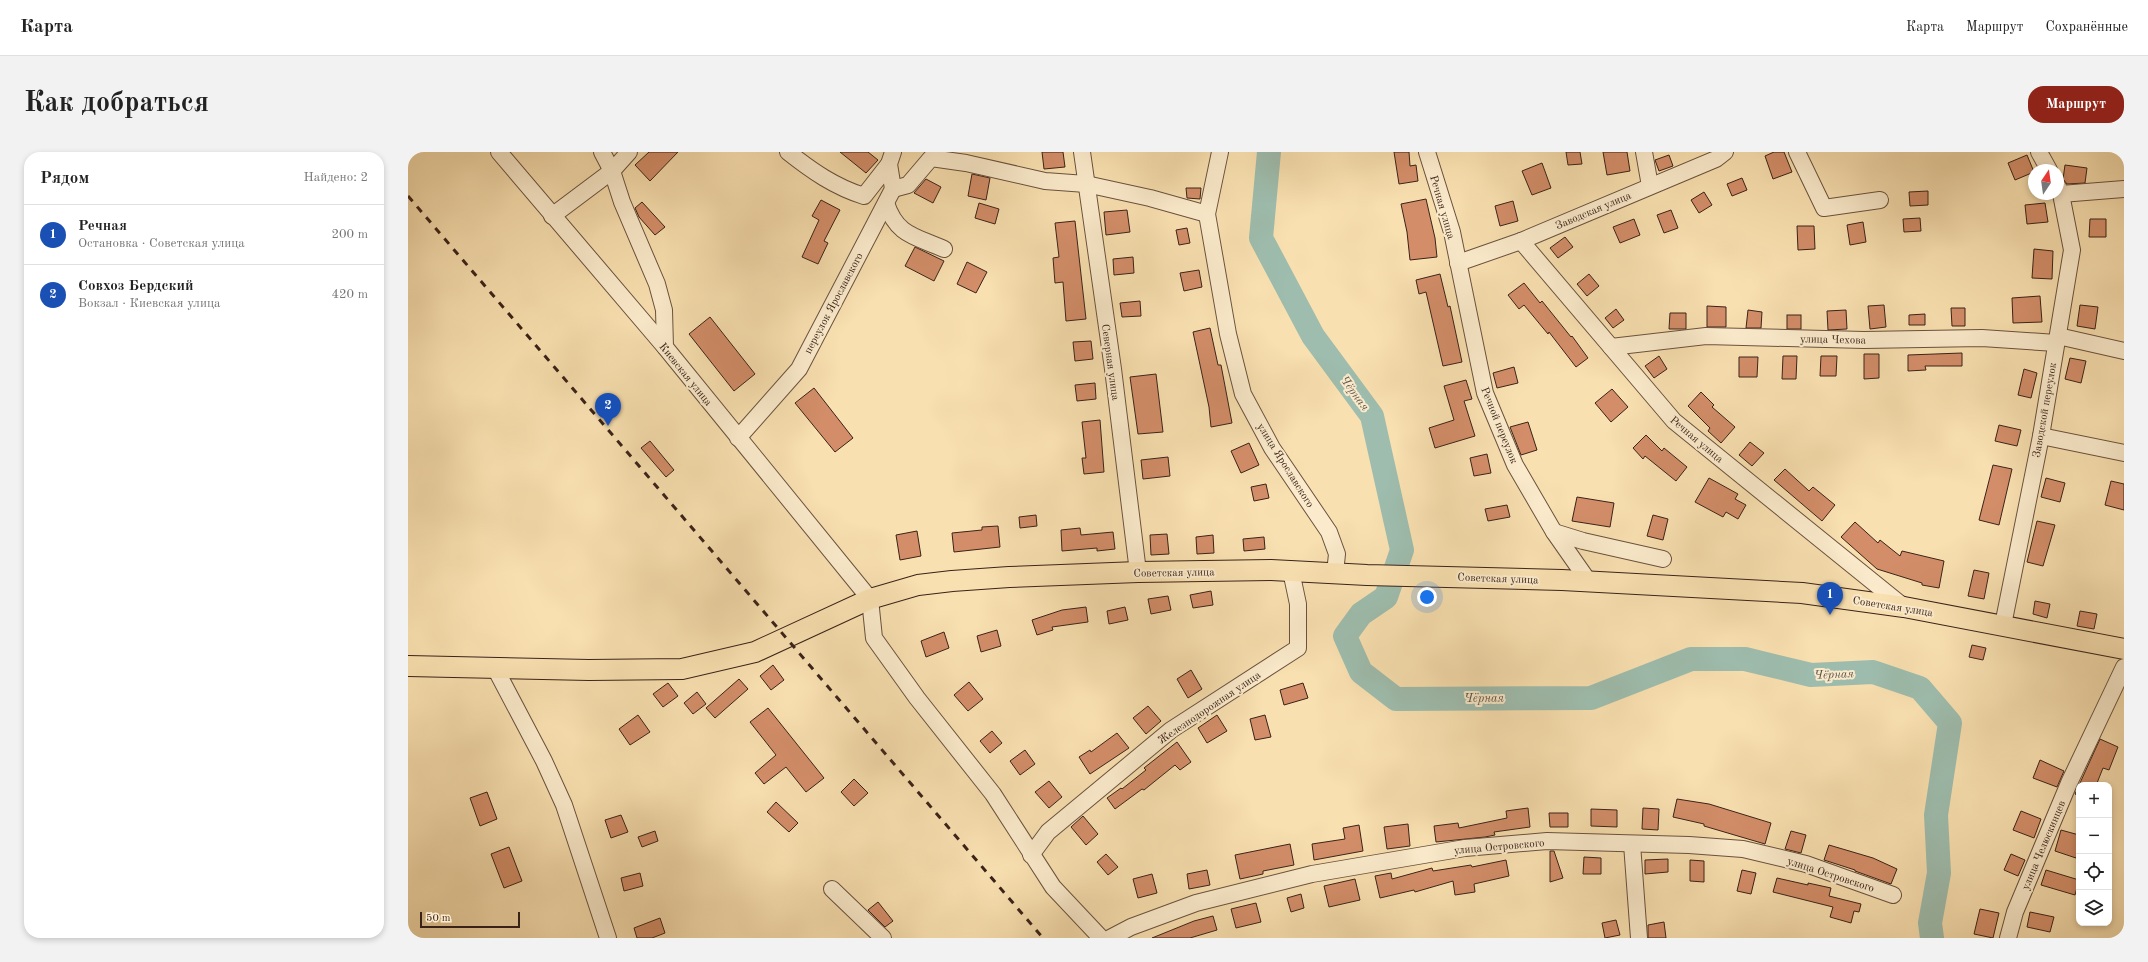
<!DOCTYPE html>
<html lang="ru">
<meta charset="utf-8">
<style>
body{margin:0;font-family:"Old Standard TT",serif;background:#f2f2f2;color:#222}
.controls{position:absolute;right:12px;bottom:12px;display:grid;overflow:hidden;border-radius:8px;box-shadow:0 2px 6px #0003}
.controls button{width:36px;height:36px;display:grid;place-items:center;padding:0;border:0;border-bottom:1px solid #e0e0e0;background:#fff;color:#222;font:20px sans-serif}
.compass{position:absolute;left:1620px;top:12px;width:36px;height:36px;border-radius:50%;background:#fff;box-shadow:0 2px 6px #0003;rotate:13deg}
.scale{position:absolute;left:12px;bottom:10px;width:100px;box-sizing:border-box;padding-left:4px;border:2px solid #3a2219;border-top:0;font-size:11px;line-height:14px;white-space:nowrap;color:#3a2219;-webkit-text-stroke:3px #fbebcc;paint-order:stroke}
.you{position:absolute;left:1019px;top:445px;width:14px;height:14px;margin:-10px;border:3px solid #fff;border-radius:50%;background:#1a73e8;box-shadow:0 0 0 6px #1a73e833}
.badge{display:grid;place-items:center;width:26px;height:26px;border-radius:50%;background:#8f2418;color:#fff;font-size:13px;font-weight:700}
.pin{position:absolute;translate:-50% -33px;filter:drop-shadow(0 1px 2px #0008)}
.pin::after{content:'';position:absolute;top:21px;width:14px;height:12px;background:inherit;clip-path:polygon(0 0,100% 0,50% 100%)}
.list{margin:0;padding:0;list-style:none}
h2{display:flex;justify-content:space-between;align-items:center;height:52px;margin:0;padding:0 16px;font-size:17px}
h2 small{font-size:13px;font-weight:400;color:#767676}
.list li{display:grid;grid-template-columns:26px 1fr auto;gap:12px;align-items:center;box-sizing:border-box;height:60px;padding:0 16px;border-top:1px solid #e0e0e0}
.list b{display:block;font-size:15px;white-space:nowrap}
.list p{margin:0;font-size:13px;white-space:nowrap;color:#767676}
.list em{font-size:13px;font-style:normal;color:#767676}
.icon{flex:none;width:22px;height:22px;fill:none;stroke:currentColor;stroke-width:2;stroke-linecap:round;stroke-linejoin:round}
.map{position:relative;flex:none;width:1716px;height:786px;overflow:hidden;border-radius:16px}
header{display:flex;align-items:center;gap:24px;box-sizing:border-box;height:56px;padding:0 20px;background:#fff;border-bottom:1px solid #e0e0e0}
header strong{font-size:19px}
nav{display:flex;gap:22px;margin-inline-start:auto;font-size:14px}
.intro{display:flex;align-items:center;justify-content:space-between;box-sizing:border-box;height:96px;padding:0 24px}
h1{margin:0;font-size:28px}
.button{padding:10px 18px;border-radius:16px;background:#8f2418;color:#fff;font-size:14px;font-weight:700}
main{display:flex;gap:24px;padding:0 24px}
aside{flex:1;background:#fff;border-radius:16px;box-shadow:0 2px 6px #0003}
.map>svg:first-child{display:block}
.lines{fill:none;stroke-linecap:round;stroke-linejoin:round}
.river{stroke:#9ebdae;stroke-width:24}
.building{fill:#d38e69;stroke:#3a2219}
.minor-casing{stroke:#6a523f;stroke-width:18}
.major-casing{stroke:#3a2219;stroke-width:22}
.minor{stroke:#fbebcc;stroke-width:16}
.major{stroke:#f9e0b0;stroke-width:20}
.rail{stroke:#3a2219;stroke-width:3;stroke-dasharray:7 7;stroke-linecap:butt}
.labels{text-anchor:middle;stroke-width:4;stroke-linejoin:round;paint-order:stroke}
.street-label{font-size:11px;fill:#3a2219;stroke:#fbebcc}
.water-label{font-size:12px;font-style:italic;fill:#585046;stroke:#fbebcc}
</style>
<header>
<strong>Карта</strong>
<nav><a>Карта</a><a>Маршрут</a><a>Сохранённые</a></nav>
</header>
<div class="intro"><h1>Как добраться</h1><a class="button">Маршрут</a></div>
<main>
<aside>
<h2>Рядом<small>Найдено: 2</small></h2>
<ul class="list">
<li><span class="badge" style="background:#1a4fb4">1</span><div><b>Речная</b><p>Остановка · Советская улица</p></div><em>200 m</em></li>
<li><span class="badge" style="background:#1a4fb4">2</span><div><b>Совхоз Бердский</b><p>Вокзал · Киевская улица</p></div><em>420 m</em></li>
</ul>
</aside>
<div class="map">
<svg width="1716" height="786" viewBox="0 0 1716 786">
<rect width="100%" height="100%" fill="#f9e0b0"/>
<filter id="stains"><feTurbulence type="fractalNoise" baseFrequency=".005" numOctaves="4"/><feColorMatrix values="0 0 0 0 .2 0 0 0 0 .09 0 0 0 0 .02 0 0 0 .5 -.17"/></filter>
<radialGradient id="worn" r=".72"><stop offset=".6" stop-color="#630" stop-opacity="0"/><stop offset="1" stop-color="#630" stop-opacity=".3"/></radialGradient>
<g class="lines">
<polyline class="river" points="861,0 853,86 905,184 964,264 994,398 978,445 953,462 937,484 953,520 988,547 1183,546 1283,507 1337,507 1403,523 1465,520 1512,536 1542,571 1528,663 1531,721 1522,771 1524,786"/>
</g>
<g class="building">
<polygon points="241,0 270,0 242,29 227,13"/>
<polygon points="432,0 460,0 470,8 458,21"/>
<polygon points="634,0 655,0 657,15 636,17"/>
<polygon points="986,0 1001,0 1002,14 1008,13 1010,29 991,32"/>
<polygon points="1158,0 1172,0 1174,12 1160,13"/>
<polygon points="1195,0 1219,0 1222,19 1199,23"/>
<polygon points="1366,0 1376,0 1384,20 1365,27 1357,4"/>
<polygon points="1261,3 1265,14 1251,19 1247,8"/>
<polygon points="1619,3 1626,20 1607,28 1600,11"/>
<polygon points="1134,11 1143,36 1124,43 1114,19"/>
<polygon points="1657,13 1679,16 1677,31 1659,32 1655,27"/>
<polygon points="564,22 582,26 578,48 560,44"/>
<polygon points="1334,26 1339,38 1324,44 1319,32"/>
<polygon points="518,27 533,35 525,51 506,41"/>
<polygon points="778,36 793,36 792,47 779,46"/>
<polygon points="1520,39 1520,53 1502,54 1501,40"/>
<polygon points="1296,40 1304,53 1291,61 1283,48"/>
<polygon points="1018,47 1027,86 1029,105 1002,108 999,80 993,52"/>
<polygon points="413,48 432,58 416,89 420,91 410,112 394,105 411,68 404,64"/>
<polygon points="1105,49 1110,69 1092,74 1087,54"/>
<polygon points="234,50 257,75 247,83 231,65 227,56"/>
<polygon points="571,51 591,57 587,72 567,66"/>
<polygon points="1637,51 1640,70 1619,72 1617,53"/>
<polygon points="719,58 722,80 698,83 696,60"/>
<polygon points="1263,58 1270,76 1256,81 1249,63"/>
<polygon points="1512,66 1513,79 1496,80 1495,67"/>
<polygon points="1226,67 1232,83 1212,91 1205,75"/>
<polygon points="1682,67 1698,67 1698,85 1681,85"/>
<polygon points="667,69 678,167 658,169 655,130 647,131 645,106 651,105 647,71"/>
<polygon points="1455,70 1458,90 1442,93 1439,73"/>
<polygon points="1389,74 1406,74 1407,97 1390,98"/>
<polygon points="779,76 782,91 771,93 768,78"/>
<polygon points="1157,85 1165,95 1150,106 1142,96"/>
<polygon points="507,95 536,109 526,129 497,114"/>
<polygon points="1626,97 1645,99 1644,127 1624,126"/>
<polygon points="725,105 726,121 706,123 705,107"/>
<polygon points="559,110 579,120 568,141 549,132"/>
<polygon points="791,118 794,135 776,139 772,121"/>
<polygon points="1032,122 1040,155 1042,154 1054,210 1035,214 1018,140 1011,142 1008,128"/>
<polygon points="1181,122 1191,134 1179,144 1169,132"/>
<polygon points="1116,131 1132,151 1134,149 1163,185 1164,184 1180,206 1168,215 1141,180 1140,182 1116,153 1111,157 1100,143"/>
<polygon points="1632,144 1634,170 1605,171 1604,146"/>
<polygon points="732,149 733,164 714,165 712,151"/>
<polygon points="1476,153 1478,175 1462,177 1460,154"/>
<polygon points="1672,153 1690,155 1687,177 1669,174"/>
<polygon points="1299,154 1318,155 1318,175 1299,175"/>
<polygon points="1543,156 1557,156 1557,174 1544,174"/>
<polygon points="1208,157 1216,168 1205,176 1197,166"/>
<polygon points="1340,158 1354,160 1353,176 1338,176"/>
<polygon points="1438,158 1439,177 1420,178 1419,159"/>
<polygon points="1262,161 1278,161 1278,177 1261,177"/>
<polygon points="1517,162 1517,173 1501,173 1501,163"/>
<rect x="1379" y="163" width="14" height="14"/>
<polygon points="302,165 347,222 326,239 281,182"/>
<polygon points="802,176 810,213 813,213 824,271 803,275 801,255 785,180"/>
<polygon points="683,189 685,207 667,209 665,190"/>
<polygon points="1554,201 1554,214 1517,214 1518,218 1500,219 1500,203"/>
<polygon points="1456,202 1471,202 1471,226 1456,227"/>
<polygon points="1251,204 1259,217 1246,226 1237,214"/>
<polygon points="1375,204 1389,204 1388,227 1374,227"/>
<polygon points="1413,204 1429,204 1428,224 1412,224"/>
<polygon points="1331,205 1350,205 1349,225 1331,225"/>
<polygon points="1662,206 1678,209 1673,231 1657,227"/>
<polygon points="1106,215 1110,231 1089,236 1085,221"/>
<polygon points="1616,217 1629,221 1623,246 1610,243"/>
<polygon points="748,222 755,280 730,282 722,225"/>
<polygon points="1058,228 1064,247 1056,249 1067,284 1027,296 1021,276 1046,268 1036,234"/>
<polygon points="687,231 688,247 669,249 667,233"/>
<polygon points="406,236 445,286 427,300 387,251"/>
<polygon points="1204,237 1220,255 1203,270 1187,251"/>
<polygon points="1293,240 1306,253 1304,255 1327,275 1313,291 1300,279 1302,276 1280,254"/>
<polygon points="692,268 696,320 676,322 674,306 678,306 674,270"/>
<polygon points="1120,270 1129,298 1113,303 1102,275"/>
<polygon points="1591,273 1613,278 1609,294 1587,289"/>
<polygon points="1238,283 1254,299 1256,296 1279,315 1268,329 1237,304 1235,307 1225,296"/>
<polygon points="242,289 266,318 258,325 233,296"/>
<polygon points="1342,290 1356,301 1344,314 1331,303"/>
<polygon points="841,291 851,313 833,321 823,299"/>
<polygon points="1079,302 1083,321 1066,324 1062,306"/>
<polygon points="760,305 762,324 735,327 733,308"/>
<polygon points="1585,313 1604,317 1591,373 1571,368"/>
<polygon points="1377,317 1401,339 1405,335 1427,353 1414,369 1366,328"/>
<polygon points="1301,326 1330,342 1327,347 1338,353 1330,367 1318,360 1315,365 1287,350"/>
<polygon points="1638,326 1657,331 1652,350 1633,345"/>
<polygon points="1703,329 1716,332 1716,358 1697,353"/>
<polygon points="858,332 861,346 846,349 843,335"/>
<polygon points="1169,345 1206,351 1202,375 1164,369"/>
<polygon points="1099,353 1102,365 1080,369 1077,357"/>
<polygon points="628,363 629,374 612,376 611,365"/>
<polygon points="1245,363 1260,367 1255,388 1239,384"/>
<polygon points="1629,369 1647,373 1635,414 1619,410"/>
<polygon points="1447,370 1470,391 1472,388 1492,404 1494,399 1536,409 1531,436 1514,433 1514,431 1469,417 1433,385"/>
<polygon points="590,374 592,395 546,400 544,381 574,378 574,375"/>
<polygon points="672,376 673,383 705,380 707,397 689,399 689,396 654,399 653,378"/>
<polygon points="509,379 513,404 492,408 488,383"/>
<polygon points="759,382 761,402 743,403 742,383"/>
<polygon points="805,383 806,401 789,402 788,385"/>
<polygon points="856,385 857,397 836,399 835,387"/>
<polygon points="1566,418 1581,421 1576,447 1560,444"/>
<polygon points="803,439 805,453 785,456 782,443"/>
<polygon points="760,444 763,458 743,462 740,447"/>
<polygon points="1627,449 1642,452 1639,466 1625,462"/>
<polygon points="678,455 680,470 644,475 645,478 629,483 624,468 654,458"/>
<polygon points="717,455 720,468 701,472 699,459"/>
<polygon points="1672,459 1689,462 1686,477 1669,474"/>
<polygon points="589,478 593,494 573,500 569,484"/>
<polygon points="536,480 541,496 518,505 513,489"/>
<polygon points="1564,493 1578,496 1575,508 1561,505"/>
<polygon points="365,513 376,528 363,538 352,524"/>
<polygon points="783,518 794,537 780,546 769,527"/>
<polygon points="331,527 340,537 307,566 298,556"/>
<polygon points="561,530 575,547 560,559 546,543"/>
<polygon points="260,531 270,544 255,555 245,542"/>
<polygon points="895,531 900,546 876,553 872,538"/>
<polygon points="289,540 298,552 285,562 276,551"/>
<polygon points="740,554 753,569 738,582 725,566"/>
<polygon points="360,556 416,626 398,640 378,615 356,632 347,621 368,603 342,570"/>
<polygon points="230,563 242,580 222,593 211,577"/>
<polygon points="809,563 819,579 799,591 790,576"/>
<polygon points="857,563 863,585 847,588 842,567"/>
<polygon points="584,579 594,591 582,601 572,589"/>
<polygon points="709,581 721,596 682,622 671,605 682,598 683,600"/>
<polygon points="1692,587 1710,595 1701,618 1695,616 1689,631 1691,633 1671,633 1671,644 1667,642"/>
<polygon points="769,590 783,610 772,618 767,613 736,638 734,637 707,657 699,646 713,636 714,637 738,618 736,616"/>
<polygon points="617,598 627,612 612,623 602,609"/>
<polygon points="1632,608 1656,619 1649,635 1625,626"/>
<polygon points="446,627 460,641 446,654 433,640"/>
<polygon points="641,629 654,645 641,656 627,640"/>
<polygon points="79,640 89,667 72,674 62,646"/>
<polygon points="1269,647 1301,652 1363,671 1357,692 1296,674 1296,672 1265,665"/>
<polygon points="368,650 390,671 381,680 359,660"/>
<polygon points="1120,656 1122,675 1086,680 1087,683 1077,685 1028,690 1026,674 1050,671 1051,676 1099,666 1098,659"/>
<polygon points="1235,656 1251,657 1250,678 1234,677"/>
<polygon points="1183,657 1209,658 1209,675 1183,674"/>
<polygon points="1613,659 1633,667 1626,686 1605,678"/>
<polygon points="1141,661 1160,661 1160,675 1142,675"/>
<polygon points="213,663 220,680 203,686 197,668"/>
<polygon points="675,664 690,682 678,693 663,675"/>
<polygon points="1000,672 1002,694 979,697 976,675"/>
<polygon points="951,673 955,699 906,708 904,692 937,687 935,676"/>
<polygon points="1653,678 1671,683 1671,696 1668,706 1647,699"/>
<polygon points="247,679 250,689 234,695 230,685"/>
<polygon points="1383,679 1398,683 1393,701 1377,697"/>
<polygon points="882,692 886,713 855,719 855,722 832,727 827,703"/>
<polygon points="1421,693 1465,706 1489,717 1483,732 1447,719 1447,718 1416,708"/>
<polygon points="101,695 114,729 96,736 83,702"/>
<polygon points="1142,699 1146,699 1155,726 1142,730"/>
<polygon points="698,702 710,715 700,723 689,710"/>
<polygon points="1603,702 1617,708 1610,724 1596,718"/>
<polygon points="1176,705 1193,706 1193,722 1175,722"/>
<polygon points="1260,707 1260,720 1237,722 1237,708"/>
<polygon points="1098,708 1101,724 1066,732 1067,740 1047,743 1045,729 1007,740 1006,738 972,746 967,724 983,721 984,727 1024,716 1025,719 1063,713 1064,715"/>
<polygon points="1282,708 1296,709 1296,730 1282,729"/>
<polygon points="799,718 802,733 781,737 779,722"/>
<polygon points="1334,718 1348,721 1343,742 1329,739"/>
<polygon points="1638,718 1671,728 1667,743 1633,733"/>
<polygon points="232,721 235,734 216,739 213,726"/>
<polygon points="744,722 749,741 730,746 725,727"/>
<polygon points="1369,726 1400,733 1400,731 1423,736 1421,744 1453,752 1451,760 1446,759 1443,771 1422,765 1425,755 1365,740"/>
<polygon points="947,727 952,748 921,755 916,734"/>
<polygon points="893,742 896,756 883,760 879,746"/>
<polygon points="470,750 485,769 477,775 460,758"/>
<polygon points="848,751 853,770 828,776 823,757"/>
<polygon points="1572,757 1591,761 1585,786 1566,782"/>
<polygon points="1622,760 1646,765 1642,780 1619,775"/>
<polygon points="805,764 809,778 782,786 744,786 786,769"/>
<polygon points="252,766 257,781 244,786 229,786 226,776"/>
<polygon points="1208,768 1212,783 1197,786 1194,771"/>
<polygon points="1256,770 1258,786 1240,786 1240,773"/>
</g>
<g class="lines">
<g class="minor-casing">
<g id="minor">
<polyline points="91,0 257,195 462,447 466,486 509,546 585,642 645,735 693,786"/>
<polyline points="194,0 204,19 214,50 249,132 256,158 257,195"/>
<path d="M 380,0 C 404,19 427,35 456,44 L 481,12"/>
<polyline points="674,0 705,217 730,420"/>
<polyline points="812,0 799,62 820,182 835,242 864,296 921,380 929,402 927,421"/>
<polyline points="1019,0 1044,80 1077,241 1107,313 1146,380"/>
<polyline points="1236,0 1242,34"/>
<polyline points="1389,0 1416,56 1472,48"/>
<polyline points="1631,0 1641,18"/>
<polyline points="485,37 500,33 523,6 558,11 637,29 678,32 742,46 799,62"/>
<polyline points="1653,42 1716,37"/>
<path d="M 478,51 C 489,84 507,84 536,97"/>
<polyline points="144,64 204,19 221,0"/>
<polyline points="1113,89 1266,269 1496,455"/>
<polyline points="1050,111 1113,89 1308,7 1317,0"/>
<polyline points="1650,184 1716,199"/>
<polyline points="1203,195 1298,184 1456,188 1574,186 1648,191"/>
<polyline points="1633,284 1716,301"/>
<polyline points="330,286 391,217 485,37 481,12 485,0"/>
<polyline points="1181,430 1146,380 1175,389 1255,407"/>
<polyline points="1595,473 1633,284 1664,98 1653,42 1650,35"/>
<polyline points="87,516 136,609 156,653 200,786"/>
<polyline points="1224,692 1231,786"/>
<polyline points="623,703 640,680 763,578 890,496 890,452 883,419"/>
<polyline points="424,737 475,786"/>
<polyline points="702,786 723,775 788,751 904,722 1057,696 1139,689 1281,693 1335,697 1398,712 1485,743"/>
<polyline points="1600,786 1607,760 1661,631 1716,515"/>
</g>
</g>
<g class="major-casing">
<polyline id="major" points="0,514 181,518 274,517 347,500 462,447 510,433 544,429 601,425 730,420 863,418 959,423 1154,428 1394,441 1496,455 1716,497"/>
</g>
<use href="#minor" class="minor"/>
<use href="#major" class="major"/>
<polyline class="rail" points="0,44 635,786"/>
</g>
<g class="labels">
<g class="street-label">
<text transform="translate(1035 55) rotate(74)" y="4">Речная улица</text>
<text transform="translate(1185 58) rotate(-23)" y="4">Заводская улица</text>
<text transform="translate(425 151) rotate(-62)" y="4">переулок Ярославского</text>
<text transform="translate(1425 187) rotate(1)" y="4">улица Чехова</text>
<text transform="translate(703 210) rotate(82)" y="4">Северная улица</text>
<text transform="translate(278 222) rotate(51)" y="4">Киевская улица</text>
<text transform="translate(1636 258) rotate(-80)" y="4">Заводской переулок</text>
<text transform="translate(1092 273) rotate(68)" y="4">Речной переулок</text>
<text transform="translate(1289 287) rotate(40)" y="4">Речная улица</text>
<text transform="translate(878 313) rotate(58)" y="4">улица Ярославского</text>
<text transform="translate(766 420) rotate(-1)" y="4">Советская улица</text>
<text transform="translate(1090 426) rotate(2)" y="4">Советская улица</text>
<text transform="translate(1485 454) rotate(9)" y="4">Советская улица</text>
<text transform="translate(801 555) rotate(-34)" y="4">Железнодорожная улица</text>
<text transform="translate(1635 693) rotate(-67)" y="4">улица Челюскинцев</text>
<text transform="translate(1091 694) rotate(-5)" y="4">улица Островского</text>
<text transform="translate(1423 722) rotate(18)" y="4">улица Островского</text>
</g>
<g class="water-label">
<text transform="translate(947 241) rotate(54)" y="4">Чёрная</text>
<text transform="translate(1426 522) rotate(-2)" y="4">Чёрная</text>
<text x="1076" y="550">Чёрная</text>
</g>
</g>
<rect width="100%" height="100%" filter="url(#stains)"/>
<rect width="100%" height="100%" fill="url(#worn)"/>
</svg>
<div class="controls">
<button>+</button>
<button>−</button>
<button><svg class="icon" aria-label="locate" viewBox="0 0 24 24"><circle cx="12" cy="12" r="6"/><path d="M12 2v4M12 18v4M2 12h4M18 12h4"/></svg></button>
<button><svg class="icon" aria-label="layers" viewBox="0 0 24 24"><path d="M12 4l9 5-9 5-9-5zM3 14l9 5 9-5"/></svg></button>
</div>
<svg class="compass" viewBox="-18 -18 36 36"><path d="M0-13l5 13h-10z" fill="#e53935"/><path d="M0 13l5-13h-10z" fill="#767676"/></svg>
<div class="scale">50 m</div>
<div class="you"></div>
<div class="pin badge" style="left:1422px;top:463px;background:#1a4fb4">1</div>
<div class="pin badge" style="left:200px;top:274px;background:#1a4fb4">2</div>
</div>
</main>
